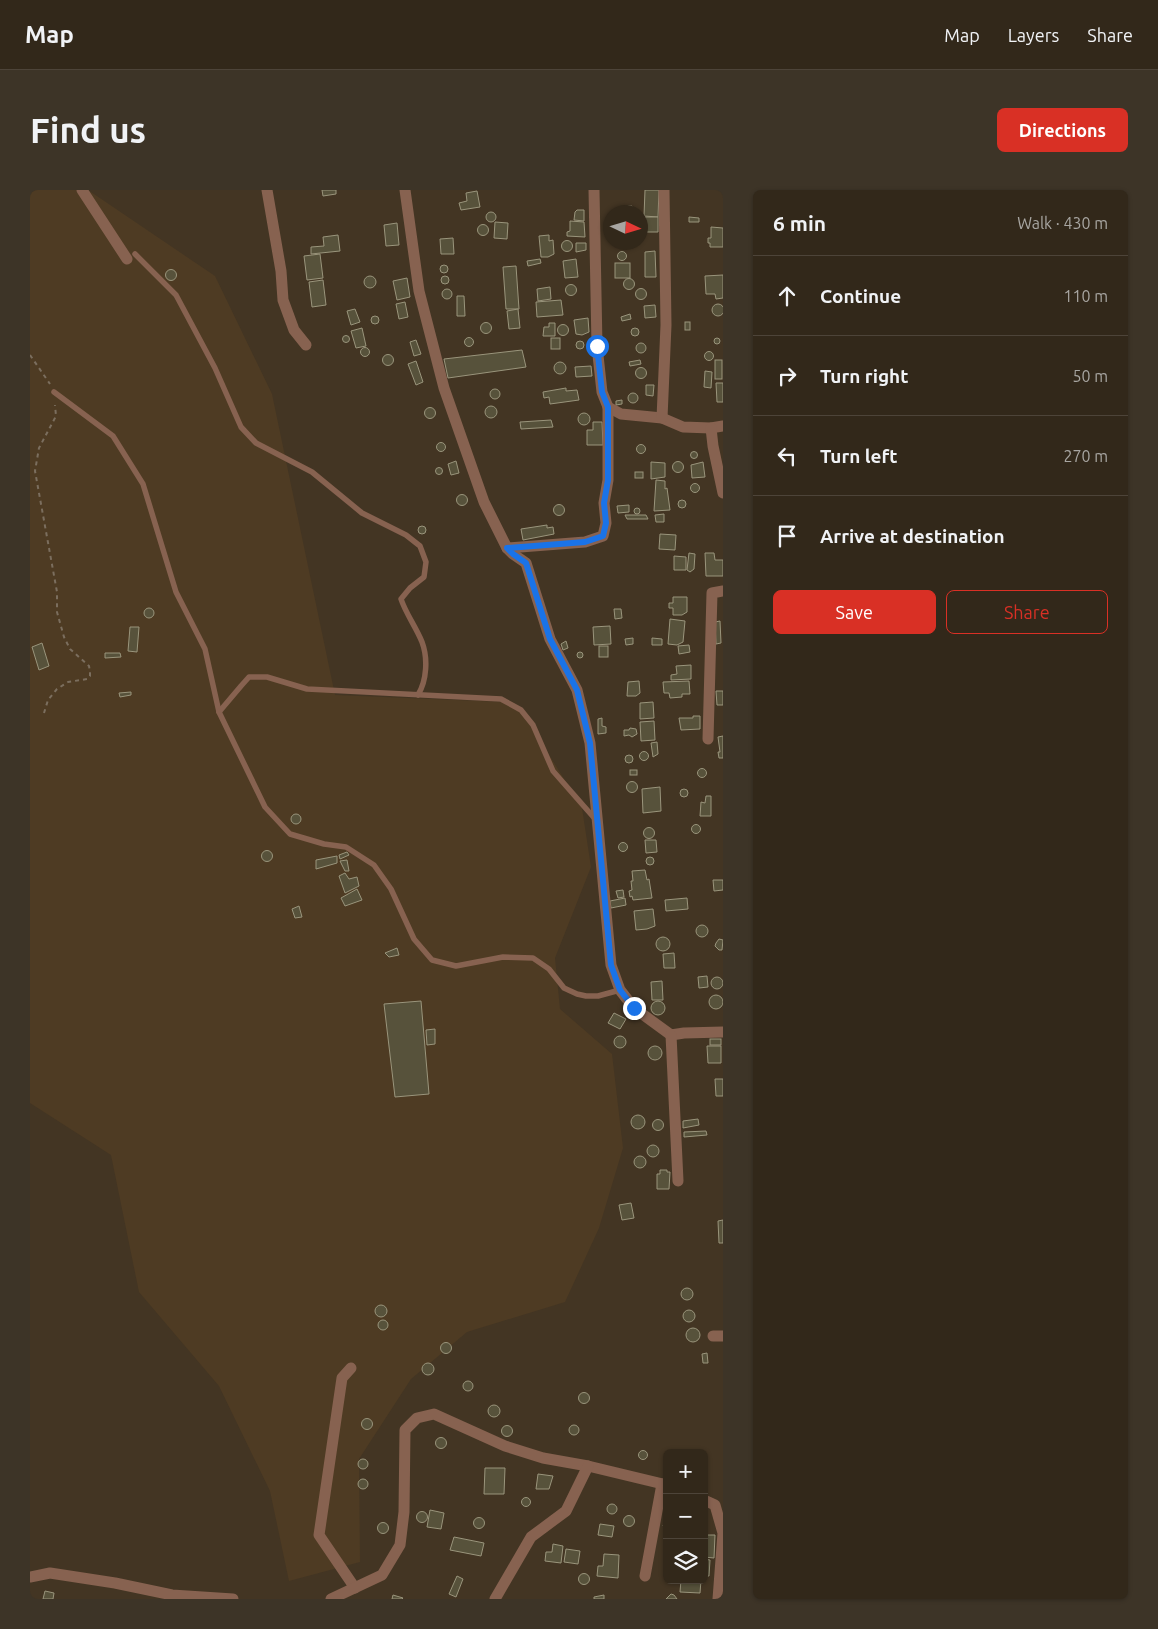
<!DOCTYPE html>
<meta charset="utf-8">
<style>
body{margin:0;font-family:Ubuntu,sans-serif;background:#3d3427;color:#f1f3f6}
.controls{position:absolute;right:15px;bottom:15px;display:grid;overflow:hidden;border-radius:8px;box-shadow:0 1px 4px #0004}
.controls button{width:45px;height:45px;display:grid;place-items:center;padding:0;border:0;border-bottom:1px solid #4d4439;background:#32281a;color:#f1f3f6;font:25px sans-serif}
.compass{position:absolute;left:573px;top:15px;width:45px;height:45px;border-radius:50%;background:#32281a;box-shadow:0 1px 4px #0004;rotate:94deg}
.stop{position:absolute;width:15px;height:15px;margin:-11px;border:4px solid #1a73e8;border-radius:50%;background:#fff}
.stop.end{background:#1a73e8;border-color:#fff;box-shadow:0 1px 5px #0008}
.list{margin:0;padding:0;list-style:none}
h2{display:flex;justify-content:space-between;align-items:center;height:65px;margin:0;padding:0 20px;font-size:21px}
h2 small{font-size:16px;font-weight:400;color:#a8a6a2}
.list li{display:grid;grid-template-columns:32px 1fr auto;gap:15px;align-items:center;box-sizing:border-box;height:80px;padding:0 20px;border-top:1px solid #4d4439}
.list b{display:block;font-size:19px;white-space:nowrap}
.list em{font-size:16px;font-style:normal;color:#a8a6a2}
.actions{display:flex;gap:10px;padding:15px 20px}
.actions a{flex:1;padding:11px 0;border:1px solid #d93025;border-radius:8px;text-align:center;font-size:18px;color:#d93025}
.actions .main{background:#d93025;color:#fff}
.icon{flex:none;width:28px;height:28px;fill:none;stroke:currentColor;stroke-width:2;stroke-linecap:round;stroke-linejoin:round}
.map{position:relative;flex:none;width:693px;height:1409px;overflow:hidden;border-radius:8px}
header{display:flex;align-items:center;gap:30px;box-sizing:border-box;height:70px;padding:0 25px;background:#32281a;border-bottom:1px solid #4d4439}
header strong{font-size:24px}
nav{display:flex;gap:28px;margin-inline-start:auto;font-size:18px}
.intro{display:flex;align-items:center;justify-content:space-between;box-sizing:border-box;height:120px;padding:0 30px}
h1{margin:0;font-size:35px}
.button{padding:12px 22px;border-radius:8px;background:#d93025;color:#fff;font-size:18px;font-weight:700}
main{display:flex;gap:30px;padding:0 30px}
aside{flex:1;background:#32281a;border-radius:8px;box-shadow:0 1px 4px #0004}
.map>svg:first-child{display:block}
.built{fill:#4e3b23}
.building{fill:#57523b;stroke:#9a957c}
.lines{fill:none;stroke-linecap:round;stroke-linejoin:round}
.path{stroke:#7b6e5e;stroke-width:2;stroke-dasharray:4 4;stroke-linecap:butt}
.service{stroke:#876250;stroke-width:5.5}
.minor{stroke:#876250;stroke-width:11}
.route{stroke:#1a73e8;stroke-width:6}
</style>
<header>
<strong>Map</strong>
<nav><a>Map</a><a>Layers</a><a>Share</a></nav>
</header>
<div class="intro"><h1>Find us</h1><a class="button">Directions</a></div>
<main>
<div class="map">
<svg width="693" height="1409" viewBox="0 0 693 1409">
<rect width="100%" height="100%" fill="#433523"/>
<polygon class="built" points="0,0 58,0 185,86 242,204 305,505 475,512 495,526 552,618 561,677 525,768 530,819 582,864 593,958 569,1038 535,1112 437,1142 381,1189 329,1269 330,1372 259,1391 240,1301 189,1196 109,1102 81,965 0,913"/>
<g class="building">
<polygon points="292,0 306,0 306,4 293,6"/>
<polygon points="615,0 629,0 628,27 614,26"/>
<polygon points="447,1 450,17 431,20 429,13 437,11 436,3"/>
<polygon points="595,16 602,16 603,22 596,22"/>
<polygon points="547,20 554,20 554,31 544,30 545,22"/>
<circle cx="461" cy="27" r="5"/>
<polygon points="615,27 628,27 628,42 610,42 610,35 615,35"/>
<polygon points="659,27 669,28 669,32 659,32"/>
<polygon points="540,31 554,32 555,47 537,46 537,42 540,41"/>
<polygon points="465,32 478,33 477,49 464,48"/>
<polygon points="367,33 369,55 356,56 354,35"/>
<circle cx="453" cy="40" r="5.5"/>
<polygon points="681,37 693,38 693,57 680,57 680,53 678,53 678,48 681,48"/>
<polygon points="308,45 310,61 281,64 281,57 294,56 293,47"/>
<polygon points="519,45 519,51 523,50 524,64 518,67 511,67 509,46"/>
<polygon points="423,48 424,64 411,64 410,49"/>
<circle cx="537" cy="56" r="5.5"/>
<polygon points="546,53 556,53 556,60 546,62"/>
<polygon points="625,61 626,87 615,87 615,62"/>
<circle cx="592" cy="66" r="4.5"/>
<polygon points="290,64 293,88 277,90 274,66"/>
<polygon points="510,69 511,73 498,76 497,71"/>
<polygon points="546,69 548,87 535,88 533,71"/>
<rect x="585" y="73" width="15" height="15"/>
<circle cx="414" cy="79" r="4"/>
<polygon points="486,76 489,119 476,119 473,77"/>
<circle cx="141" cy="85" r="5.5"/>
<polygon points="693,85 693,108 686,109 685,104 676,104 675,86"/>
<circle cx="340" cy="92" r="6"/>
<circle cx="415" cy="90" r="4"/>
<polygon points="377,88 380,107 367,110 363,91"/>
<circle cx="599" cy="94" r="5.5"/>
<polygon points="293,90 296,115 282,117 279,92"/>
<circle cx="541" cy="100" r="5.5"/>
<polygon points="520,97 521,109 508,111 507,99"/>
<circle cx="611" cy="104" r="5.5"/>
<circle cx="417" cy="104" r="5"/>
<polygon points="427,106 434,106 435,126 427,126"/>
<polygon points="531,110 533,125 507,127 506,112"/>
<polygon points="375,112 378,127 369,129 366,114"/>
<circle cx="688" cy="120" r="6"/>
<polygon points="625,115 626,127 615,128 614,116"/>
<polygon points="325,119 330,132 321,135 317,121"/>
<polygon points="488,119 490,138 479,139 477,121"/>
<polygon points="600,124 601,129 592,131 591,127"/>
<circle cx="345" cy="130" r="4"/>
<polygon points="558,128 559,142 552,145 546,144 544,130"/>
<rect x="655" y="132" width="5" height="8"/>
<circle cx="456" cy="138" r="5.5"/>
<polygon points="519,133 525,133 525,146 513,146 514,137 519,137"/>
<circle cx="533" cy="140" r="5.5"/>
<circle cx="605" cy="142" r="4"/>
<polygon points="332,138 336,156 326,158 321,141"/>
<circle cx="316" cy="149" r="3.5"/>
<circle cx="439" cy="152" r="4.5"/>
<circle cx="687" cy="151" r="3"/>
<rect x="521" y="148" width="9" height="11"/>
<polygon points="386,150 391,164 384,166 380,152"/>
<circle cx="550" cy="155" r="4"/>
<circle cx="611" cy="158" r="5"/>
<circle cx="335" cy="162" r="4.5"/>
<polygon points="492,160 496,177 418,188 414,169"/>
<circle cx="679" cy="166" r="4.5"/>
<circle cx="358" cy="170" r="5.5"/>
<polygon points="610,170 611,174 600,176 599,172"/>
<rect x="685" y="170" width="7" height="19"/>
<polygon points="386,171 393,192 386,195 378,174"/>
<circle cx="530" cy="178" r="6"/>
<polygon points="561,176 562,186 546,187 545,177"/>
<circle cx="611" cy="183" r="5.5"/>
<polygon points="675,181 682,182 681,198 674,197"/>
<polygon points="686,193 693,193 693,212 687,212"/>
<polygon points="616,195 624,195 623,206 616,205"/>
<polygon points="536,198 536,201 547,200 549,210 520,214 519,207 514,208 513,202"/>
<circle cx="465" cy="204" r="5"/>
<circle cx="603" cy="208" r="5"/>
<polygon points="592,210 592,214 586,215 586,211"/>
<circle cx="461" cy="222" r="6"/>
<circle cx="400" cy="223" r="5.5"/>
<circle cx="554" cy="229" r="6"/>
<polygon points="521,230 523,237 491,239 490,232"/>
<polygon points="563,232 572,232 573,255 557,255 557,240 563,240"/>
<circle cx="411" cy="257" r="4.5"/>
<circle cx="611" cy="259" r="4.5"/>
<circle cx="664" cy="265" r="3.5"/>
<polygon points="426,271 429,283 421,285 418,274"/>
<circle cx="648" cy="277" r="5.5"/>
<polygon points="621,272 635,273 635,287 621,289"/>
<polygon points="673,272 675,287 662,288 661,275"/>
<circle cx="409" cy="281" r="3.5"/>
<rect x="605" y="282" width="8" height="6"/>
<polygon points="626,290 635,291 635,299 637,298 640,320 624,321"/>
<circle cx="665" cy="298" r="4.5"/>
<circle cx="432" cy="310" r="5.5"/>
<circle cx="652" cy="314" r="4"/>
<circle cx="529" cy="320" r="5.5"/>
<polygon points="599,315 599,322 588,323 587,316"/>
<circle cx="607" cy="321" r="3"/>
<polygon points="634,324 634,332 626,332 625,325"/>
<polygon points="595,325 616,325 618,329 597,329"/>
<polygon points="517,335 517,338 523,337 524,344 493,350 491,339"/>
<circle cx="392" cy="340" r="4"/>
<polygon points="630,344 646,345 645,360 629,359"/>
<polygon points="659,363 665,364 664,379 660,382 657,380"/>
<polygon points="675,363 684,363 685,370 693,370 693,386 676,386"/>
<polygon points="644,366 656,367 656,380 644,380"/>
<polygon points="643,407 657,407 657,422 652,425 643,425 643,418 639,418 639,413 643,413"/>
<circle cx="119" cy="423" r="5"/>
<polygon points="584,419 591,419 592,428 585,429"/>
<polygon points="640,429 655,431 653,452 647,455 638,454"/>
<polygon points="690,431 691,453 686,454 685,432"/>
<polygon points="580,436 581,454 564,455 563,437"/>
<polygon points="100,437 109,437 107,462 98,461"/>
<polygon points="603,448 603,454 596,455 595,449"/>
<polygon points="622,448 632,449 632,455 622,455"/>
<polygon points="536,451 538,458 533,460 531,454"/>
<polygon points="12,453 19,476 9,480 2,457"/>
<polygon points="659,455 660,462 649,464 648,456"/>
<rect x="569" y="456" width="9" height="11"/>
<circle cx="550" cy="465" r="3"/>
<polygon points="75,463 90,463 91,467 75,468"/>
<polygon points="661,475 661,489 641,490 641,485 647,484 646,476"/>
<polygon points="609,491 610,503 606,506 597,506 598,492"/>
<polygon points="659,491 660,504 652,504 652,507 640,508 639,503 634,503 633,492"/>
<polygon points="686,501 693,501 693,515 687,515"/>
<polygon points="101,502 101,505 90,507 89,503"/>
<polygon points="623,512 624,528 610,529 610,513"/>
<polygon points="663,526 670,526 670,539 651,540 649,528 663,528"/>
<polygon points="572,528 572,536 576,537 576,543 568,544 568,529"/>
<polygon points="624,531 625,550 611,551 610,532"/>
<polygon points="600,538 606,539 607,544 602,547 599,545 594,546 594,540 599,540"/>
<polygon points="693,546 693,568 689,568 688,562 690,562 688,547"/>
<polygon points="627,552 628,564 623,567 621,553"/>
<circle cx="614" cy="566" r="4.5"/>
<circle cx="599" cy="569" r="4"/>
<circle cx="672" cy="583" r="4.5"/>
<rect x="600" y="580" width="7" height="5"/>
<circle cx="602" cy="597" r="5.5"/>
<polygon points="630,597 631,621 613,623 612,599"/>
<circle cx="654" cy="603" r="4"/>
<polygon points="676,606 681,606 681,626 670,626 671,612 675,613"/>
<circle cx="266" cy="629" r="5"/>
<circle cx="666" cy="639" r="4.5"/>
<circle cx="619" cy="643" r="5.5"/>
<polygon points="615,650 626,650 627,662 616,663"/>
<circle cx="593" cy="657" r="4.5"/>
<circle cx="237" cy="666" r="5.5"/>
<polygon points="317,662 319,665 310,669 309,665"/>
<polygon points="307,666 307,673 286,679 286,670"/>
<circle cx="620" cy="671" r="4"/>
<polygon points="317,670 319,681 315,681 310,671"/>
<polygon points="615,680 617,690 619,689 622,708 603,710 602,706 600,707 599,701 602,700 601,691 603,691 602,681"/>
<polygon points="315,683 319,689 327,687 329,696 315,703 309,686"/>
<polygon points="683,690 693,690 693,700 684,701"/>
<polygon points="327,699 332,710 315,716 311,708"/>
<polygon points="593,700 594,707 588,708 586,701"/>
<polygon points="595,708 596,715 581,718 580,711"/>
<polygon points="657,708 658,719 636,721 635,710"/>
<polygon points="269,716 272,727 265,728 262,719"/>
<polygon points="623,719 625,736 617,739 606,740 604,721"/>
<circle cx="672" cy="741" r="6"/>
<circle cx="633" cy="754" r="7"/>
<polygon points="689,749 693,750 692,760 689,760 685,756 686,753"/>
<polygon points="367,758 369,765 359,767 355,763"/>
<polygon points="644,763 645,778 634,778 633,764"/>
<polygon points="677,786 678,797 669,798 668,787"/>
<circle cx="687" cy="793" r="6"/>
<polygon points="632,791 633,810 622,810 621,792"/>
<circle cx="686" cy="812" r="7"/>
<polygon points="391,811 399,904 365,907 354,814"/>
<circle cx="628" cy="818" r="7"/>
<polygon points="584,823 596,829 590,839 578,833"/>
<polygon points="405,839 405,854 397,855 396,840"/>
<circle cx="590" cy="852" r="6"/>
<rect x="680" y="849" width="11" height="6"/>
<polygon points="677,856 691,856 691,873 678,873"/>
<circle cx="625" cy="863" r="7"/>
<polygon points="685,889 693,889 693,906 686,906"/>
<circle cx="608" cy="932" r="7"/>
<polygon points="668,929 669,935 653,938 653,931"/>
<circle cx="628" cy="935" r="5.5"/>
<polygon points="676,941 677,945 654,947 654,942"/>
<circle cx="623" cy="961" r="6"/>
<circle cx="610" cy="972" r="6"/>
<polygon points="630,980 637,980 637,982 640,982 639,999 627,999 627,984 630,984"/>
<polygon points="601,1013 604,1028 592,1030 589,1015"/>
<polygon points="693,1030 693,1053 689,1053 688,1031"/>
<circle cx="657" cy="1104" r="6"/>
<circle cx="351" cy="1121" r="6"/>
<circle cx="659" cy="1126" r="6"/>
<circle cx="353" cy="1135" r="5"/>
<circle cx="663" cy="1145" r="7"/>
<circle cx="416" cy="1158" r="5.5"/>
<polygon points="677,1163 678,1173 673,1173 672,1164"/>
<circle cx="398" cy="1179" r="6"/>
<circle cx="438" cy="1196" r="5"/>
<circle cx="554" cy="1208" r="5.5"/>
<circle cx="464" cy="1221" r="6"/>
<circle cx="337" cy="1234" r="5.5"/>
<circle cx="544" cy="1240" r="5"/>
<circle cx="477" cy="1241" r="5.5"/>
<circle cx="411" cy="1253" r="5.5"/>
<circle cx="613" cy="1265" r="4.5"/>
<circle cx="333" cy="1274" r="5"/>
<polygon points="455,1278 475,1278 474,1304 454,1304"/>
<polygon points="508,1284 523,1286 519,1299 506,1299"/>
<circle cx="333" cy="1294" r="5"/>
<circle cx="496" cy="1312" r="4.5"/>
<circle cx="582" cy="1319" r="5"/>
<polygon points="400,1320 414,1323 411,1339 397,1337"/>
<circle cx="392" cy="1327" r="5.5"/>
<circle cx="599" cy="1331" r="5.5"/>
<circle cx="449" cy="1333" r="5.5"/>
<polygon points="636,1330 637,1330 637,1340 633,1336"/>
<circle cx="353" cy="1338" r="5.5"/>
<polygon points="570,1334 584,1336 582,1347 568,1345"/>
<polygon points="674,1345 685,1345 684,1368 674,1367"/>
<polygon points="424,1347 454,1353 451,1366 420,1360"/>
<polygon points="523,1354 533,1356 531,1373 515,1371 516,1362 522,1362"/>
<polygon points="536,1359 550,1361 548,1374 534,1372"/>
<polygon points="574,1364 589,1365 588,1388 567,1386 568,1376 573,1376"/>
<polygon points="674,1369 680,1370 679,1386 674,1386"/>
<circle cx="554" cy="1389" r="5.5"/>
<polygon points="427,1386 433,1389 426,1407 419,1404"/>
<polygon points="651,1390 671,1390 670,1403 650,1402"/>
<polygon points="15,1401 24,1403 23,1409 13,1409"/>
<polygon points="641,1404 644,1405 647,1409 636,1409"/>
<polygon points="363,1405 373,1408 372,1409 362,1409"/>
<polygon points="574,1405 574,1409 564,1409 564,1407"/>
</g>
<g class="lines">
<g class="path">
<polyline points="0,165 20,194"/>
<polyline points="14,523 18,510 27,499 38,492 57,489 60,486 60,482 59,476 40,459 34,447 27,422 27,402 5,281 9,258 26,226 25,215"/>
</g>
<g class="service">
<path d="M 105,64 L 146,105 L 185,178 L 211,237 L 226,253 L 282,282 L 332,323 L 376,345 L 390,356 L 396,372 L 394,387 L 380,398 L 371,409 C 376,424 386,437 392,452 C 398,468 397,490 388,505"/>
<polyline points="24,202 83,246 113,294 146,402 175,459 189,522 235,617 260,644 294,654 316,657 344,675 361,699 384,749 402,770 426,776 473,767 503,768 519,779 534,798 547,804 556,806 568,806 590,800"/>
<polyline points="189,522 211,496 219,487 237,487 277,499 471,509 491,520 503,535 523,581 566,630"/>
</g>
<g class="minor">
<polyline points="52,0 97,69"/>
<polyline points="237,0 251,81 253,110 264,140 276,155"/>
<polyline points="375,0 389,101 414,198 454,312 477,358 483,364 496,373 520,449 547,500 560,553 581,775 590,800 604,818 641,845 654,843 693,842"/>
<polyline points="564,0 567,156 572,202 578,217 591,224 632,228 653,237 681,238 693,236"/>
<polyline points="632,228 636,135 634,0"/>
<polyline points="681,238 683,256 693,303"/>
<polyline points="477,358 555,352 573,346 576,333 574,313 578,290 578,217"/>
<polyline points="678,549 682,403 693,401"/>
<polyline points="641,845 648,991"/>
<polyline points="683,1146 693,1146"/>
<polyline points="321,1178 312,1188 289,1345 325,1398"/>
<polyline points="674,1310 685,1315 693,1343 688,1409"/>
<polyline points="615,1386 632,1294"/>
<polyline points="0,1387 20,1383 85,1393 142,1405 203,1409"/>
<polyline points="301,1409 352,1385 370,1355 374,1322 375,1240 387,1228 404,1224 475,1256 513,1268 558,1276 637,1295"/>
<polyline points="465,1409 501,1347 536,1321 558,1276"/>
</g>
</g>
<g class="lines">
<polyline class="route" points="567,156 572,202 578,217 578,290 574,313 576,333 573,346 555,352 477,358 483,364 496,373 520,449 547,500 560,553 581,775 590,800 604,818"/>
</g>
</svg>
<div class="controls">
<button>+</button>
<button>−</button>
<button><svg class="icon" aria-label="layers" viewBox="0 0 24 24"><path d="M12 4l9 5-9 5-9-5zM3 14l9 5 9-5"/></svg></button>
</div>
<svg class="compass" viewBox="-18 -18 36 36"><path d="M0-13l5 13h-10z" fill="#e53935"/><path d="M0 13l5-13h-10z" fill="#a8a6a2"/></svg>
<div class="stop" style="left:567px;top:156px"></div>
<div class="stop end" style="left:604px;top:818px"></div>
</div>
<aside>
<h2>6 min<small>Walk · 430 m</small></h2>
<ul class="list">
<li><svg class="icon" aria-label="ahead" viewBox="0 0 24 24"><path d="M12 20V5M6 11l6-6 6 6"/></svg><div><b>Continue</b></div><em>110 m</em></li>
<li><svg class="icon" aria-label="right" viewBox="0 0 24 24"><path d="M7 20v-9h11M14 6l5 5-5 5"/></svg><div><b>Turn right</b></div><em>50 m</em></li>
<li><svg class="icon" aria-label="left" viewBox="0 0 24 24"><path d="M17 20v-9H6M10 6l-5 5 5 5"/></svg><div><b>Turn left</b></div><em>270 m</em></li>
<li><svg class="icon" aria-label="arrive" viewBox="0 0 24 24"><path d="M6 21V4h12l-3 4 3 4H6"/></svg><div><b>Arrive at destination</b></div></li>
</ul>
<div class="actions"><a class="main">Save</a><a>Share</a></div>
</aside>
</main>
